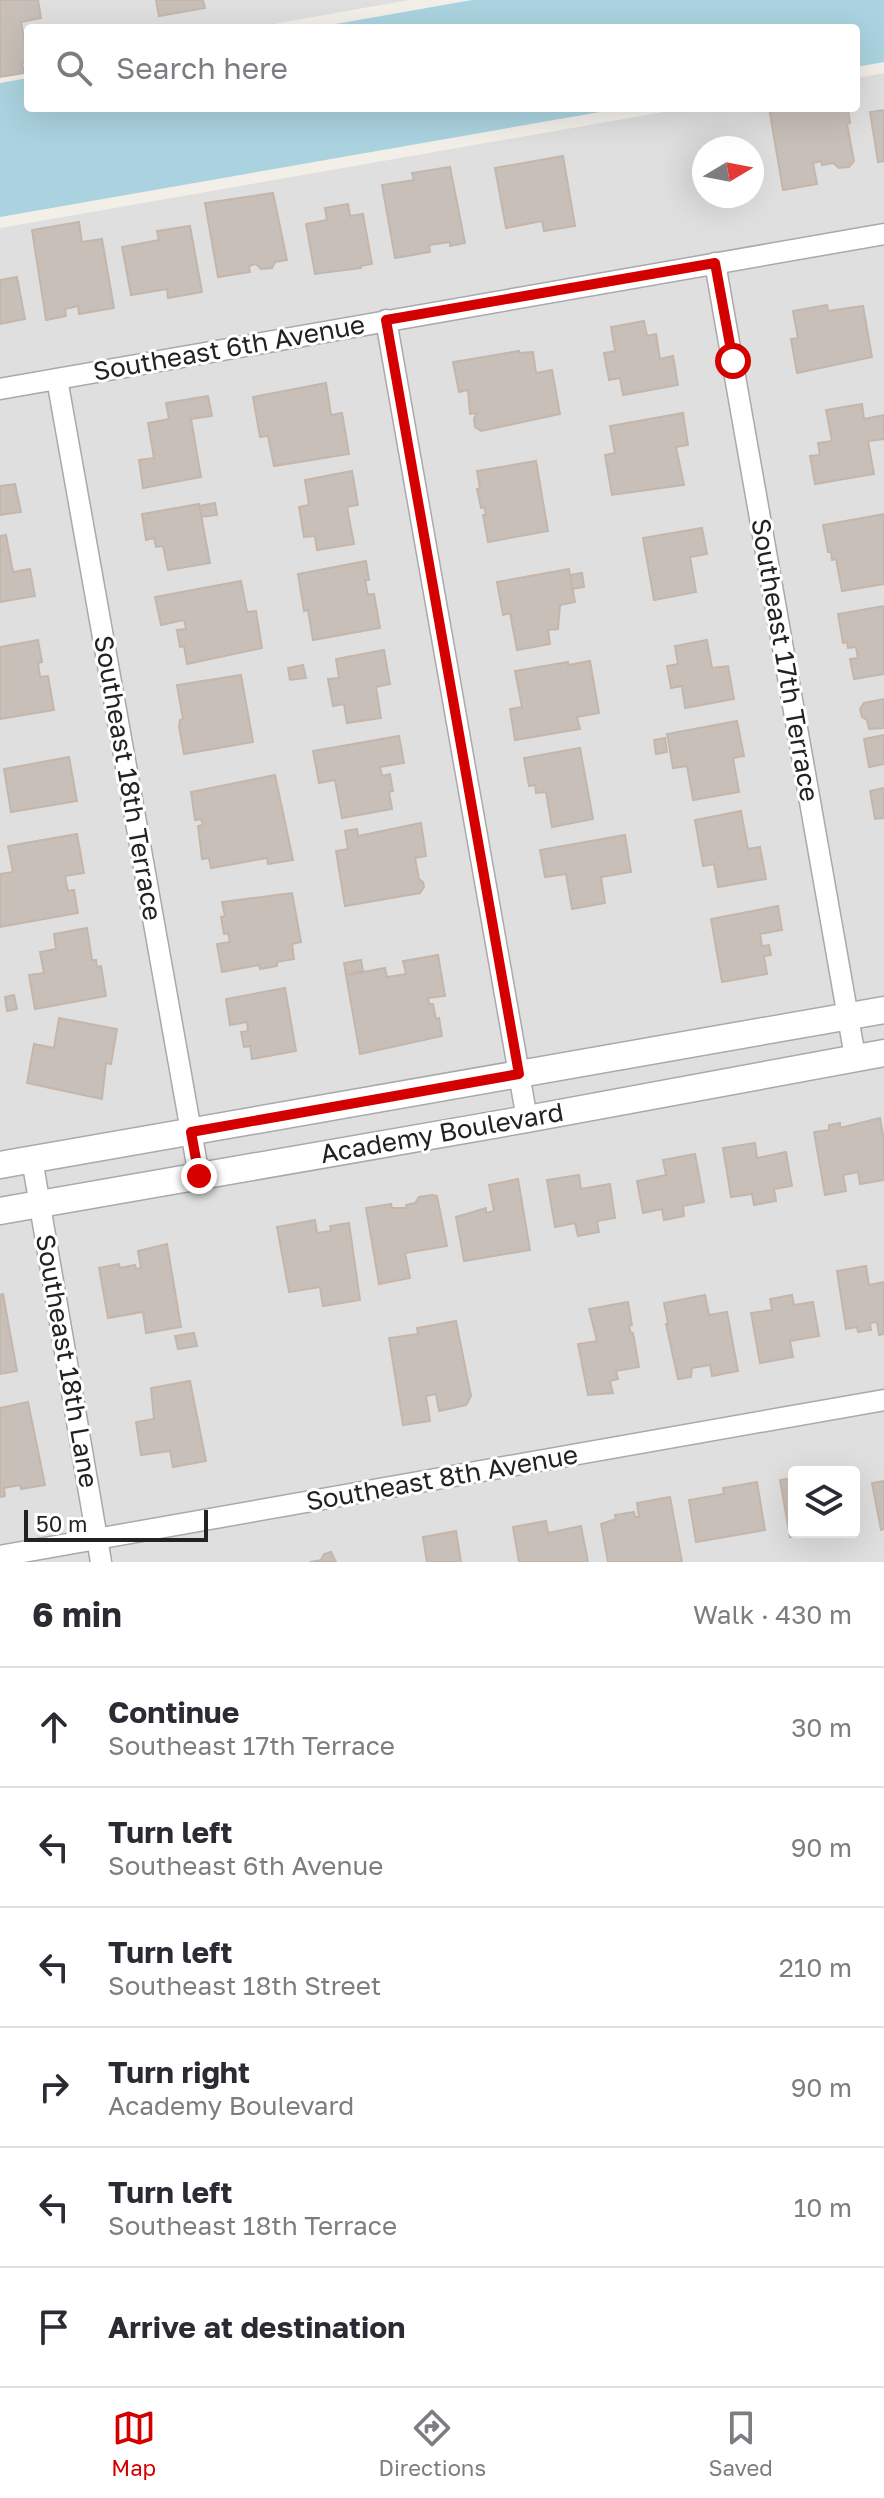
<!DOCTYPE html>
<meta charset="utf-8">
<style>
body{margin:0;font-family:"Golos Text",sans-serif;background:#f7f7f7;color:#2b2b33}
.controls{position:absolute;right:24px;bottom:24px;display:grid;overflow:hidden;border-radius:8px;box-shadow:0 8px 32px #0002}
.controls button{width:72px;height:72px;display:grid;place-items:center;padding:0;border:0;border-bottom:2px solid #e1e1e2;background:#fff;color:#2b2b33;font:40px sans-serif}
.compass{position:absolute;left:692px;top:136px;width:72px;height:72px;border-radius:50%;background:#fff;box-shadow:0 8px 32px #0002;rotate:80deg}
.scale{position:absolute;left:24px;bottom:20px;width:184px;box-sizing:border-box;padding-left:8px;border:4px solid #222;border-top:0;font-size:22px;line-height:28px;white-space:nowrap;color:#222;-webkit-text-stroke:6px #fff;paint-order:stroke}
.stop{position:absolute;width:24px;height:24px;margin:-18px;border:6px solid #d40000;border-radius:50%;background:#fff}
.stop.end{background:#d40000;border-color:#fff;box-shadow:0 2px 8px #0008}
.list{margin:0;padding:0;list-style:none}
h2{display:flex;justify-content:space-between;align-items:center;height:104px;margin:0;padding:0 32px;font-size:34px}
h2 small{font-size:26px;font-weight:400;color:#7c7c81}
.list li{display:grid;grid-template-columns:52px 1fr auto;gap:24px;align-items:center;box-sizing:border-box;height:120px;padding:0 32px;border-top:2px solid #e1e1e2}
.list b{display:block;font-size:30px;white-space:nowrap}
.list p{margin:0;font-size:26px;white-space:nowrap;color:#7c7c81}
.list em{font-size:26px;font-style:normal;color:#7c7c81}
.icon{flex:none;width:44px;height:44px;fill:none;stroke:currentColor;stroke-width:2;stroke-linecap:round;stroke-linejoin:round}
.map{position:relative;flex:none;width:884px;height:1562px;overflow:hidden}
.search{position:absolute;background:#fff;box-shadow:0 8px 32px #0002;left:24px;right:24px;top:24px;height:88px;display:flex;align-items:center;gap:20px;box-sizing:border-box;padding:0 28px;border-radius:8px;color:#7c7c81;font-size:30px}
.sheet{height:824px;background:#fff}
nav{display:flex;justify-content:space-around;align-items:center;box-sizing:border-box;height:112px;border-top:2px solid #e1e1e2;background:#fff;font-size:22px;color:#7c7c81}
nav a{display:grid;justify-items:center;gap:4px}
nav .on{color:#d40000}
.map>svg:first-child{display:block}
.residential{fill:#e0dfdf;fill-rule:evenodd}
.water{fill:#aad3df}
.building{fill:#c7bfb8;stroke:#c4b6ab;stroke-width:2}
.lines{fill:none;stroke-linecap:round;stroke-linejoin:round}
.minor-casing{stroke:#a9a9a9;stroke-width:23}
.tertiary-casing{stroke:#a9a9a9;stroke-width:29}
.minor{stroke:#fff;stroke-width:20}
.tertiary{stroke:#fff;stroke-width:26}
.route{stroke:#d40000;stroke-width:10}
.labels{text-anchor:middle;stroke-width:6;stroke-linejoin:round;paint-order:stroke}
.street-label{font-size:26px;fill:#222;stroke:#fff}
</style>
<div class="map">
<svg width="884" height="1562" viewBox="0 0 884 1562">
<rect width="100%" height="100%" fill="#f2efe9"/>
<g class="residential">
<polygon points="0,0 409,0 251,28 28,28 28,67 0,72"/>
<path d="M 884,73 L 884,997 L 0,1152 L 0,228 L 686,108 L 856,108 L 856,78 ZM 704,148 L 752,148 L 752,196 L 704,196 Z"/>
<polygon points="884,1023 884,1040 0,1198 0,1178"/>
<path d="M 884,1065 L 884,1562 L 0,1562 L 0,1224 L 530,1131 ZM 794,1472 L 854,1472 L 854,1532 L 794,1532 Z"/>
</g>
<g class="water">
<polygon points="472,0 884,0 884,62 856,67 856,28 313,28"/>
<polygon points="28,78 28,108 623,108 0,217 0,83"/>
</g>
<g class="building">
<polygon points="0,0 38,0 41,18 21,22 28,62 22,63 24,73 0,77"/>
<polygon points="156,0 203,0 205,8 159,16"/>
<polygon points="769,108 848,108 850,123 847,124 854,161 849,167 839,168 833,163 822,165 821,161 813,163 817,184 783,190"/>
<polygon points="884,110 884,161 878,162 870,112"/>
<polygon points="563,156 575,226 544,231 542,221 506,228 495,168"/>
<polygon points="450,167 465,243 450,246 450,242 429,245 430,252 395,258 382,185 414,180 412,173"/>
<polygon points="273,193 287,260 275,262 272,268 261,269 256,264 249,266 250,272 218,277 205,203"/>
<polygon points="348,204 350,216 363,214 372,264 360,266 361,268 315,274 306,224 327,220 325,208"/>
<polygon points="79,222 82,242 102,239 114,308 79,314 78,306 65,309 66,316 46,320 32,230"/>
<polygon points="190,226 202,292 168,298 167,289 131,295 122,247 159,240 157,231"/>
<polygon points="17,277 25,319 0,324 0,280"/>
<polygon points="827,305 828,311 863,306 872,357 797,373 791,339 798,338 793,311"/>
<polygon points="644,321 647,336 656,334 660,359 673,356 678,385 623,395 620,378 609,380 604,353 615,351 611,327"/>
<polygon points="519,351 519,353 533,352 536,373 552,370 560,414 481,431 475,427 474,418 478,413 470,414 468,390 459,392 453,362"/>
<polygon points="326,383 331,415 342,413 349,454 274,466 268,436 260,437 253,397"/>
<polygon points="208,396 212,416 191,419 201,477 143,488 139,460 154,458 148,423 169,419 166,403"/>
<polygon points="862,404 864,419 884,415 884,439 868,441 874,474 815,484 810,456 820,455 818,443 832,441 826,410"/>
<polygon points="683,413 688,445 676,447 684,485 612,495 605,455 615,453 610,426"/>
<polygon points="536,461 548,531 488,542 483,515 486,515 484,507 481,508 477,489 480,488 477,471"/>
<polygon points="352,471 358,505 347,507 354,544 317,550 315,536 304,537 299,507 309,505 305,480"/>
<polygon points="15,484 21,512 0,515 0,486"/>
<polygon points="215,503 217,515 201,517 199,506"/>
<polygon points="199,504 210,563 168,570 163,546 156,547 154,538 146,540 142,514"/>
<polygon points="884,514 884,584 842,591 836,559 832,560 831,552 828,552 823,525"/>
<polygon points="702,528 707,554 690,557 696,592 654,600 643,538"/>
<polygon points="6,535 13,572 30,569 35,596 0,602 0,536"/>
<polygon points="366,561 369,580 365,580 368,595 374,594 380,628 313,640 308,610 304,611 298,574"/>
<polygon points="569,569 575,602 560,605 558,629 548,630 550,644 517,650 510,613 503,615 497,582"/>
<polygon points="582,573 584,587 572,589 570,575"/>
<polygon points="241,581 247,612 256,611 262,648 187,664 184,646 180,647 177,630 186,629 184,620 161,625 155,597"/>
<polygon points="884,606 884,674 854,679 850,659 858,658 856,647 848,648 847,642 843,643 838,614"/>
<polygon points="38,640 42,662 38,663 40,677 48,676 54,710 0,719 0,647"/>
<polygon points="707,640 712,668 728,666 734,699 685,708 682,686 671,688 667,666 678,664 675,646"/>
<polygon points="384,650 390,684 376,687 381,718 347,723 344,704 333,706 328,679 339,678 336,659"/>
<polygon points="590,661 599,713 577,717 580,729 515,740 510,709 522,707 515,671 568,662 568,665"/>
<polygon points="303,665 306,678 290,680 288,668"/>
<polygon points="241,675 253,742 184,754 179,727 180,720 183,719 177,685"/>
<polygon points="884,699 884,728 869,729 867,720 862,717 860,709 864,703"/>
<polygon points="737,721 744,756 733,758 739,792 693,800 687,766 673,768 667,734"/>
<polygon points="884,735 884,764 869,767 864,739"/>
<polygon points="399,736 404,763 380,767 382,776 390,774 393,791 389,792 392,809 342,818 335,780 319,783 313,751"/>
<polygon points="665,738 667,752 656,754 654,740"/>
<polygon points="580,748 593,819 552,827 546,792 536,793 535,785 529,786 524,758"/>
<polygon points="69,757 77,801 11,812 4,769"/>
<polygon points="275,775 293,860 268,864 267,858 211,868 209,858 202,859 198,826 203,825 201,819 195,820 191,792"/>
<polygon points="884,788 884,818 875,819 870,791"/>
<polygon points="741,811 748,849 760,847 766,879 718,887 714,864 703,866 695,820"/>
<polygon points="421,823 426,856 415,858 419,879 423,882 424,887 420,893 345,906 336,851 348,849 345,831 357,829 358,836"/>
<polygon points="77,834 84,873 65,876 68,891 74,890 78,913 0,927 0,874 13,872 8,846"/>
<polygon points="625,835 631,872 601,877 605,903 572,909 566,874 545,877 540,850"/>
<polygon points="292,893 301,942 292,944 294,959 277,962 277,966 260,969 259,965 222,972 217,944 230,942 228,933 224,934 221,917 225,916 222,902"/>
<polygon points="778,906 782,930 760,934 762,946 769,945 771,955 764,956 767,974 722,982 711,919"/>
<polygon points="87,928 92,960 96,960 97,967 101,966 106,996 35,1009 29,975 44,973 40,952 56,949 54,934"/>
<polygon points="438,955 445,996 428,998 429,1004 433,1004 436,1019 439,1018 442,1036 360,1054 346,975 385,968 387,977 406,974 403,961"/>
<polygon points="361,960 363,971 346,975 344,963"/>
<polygon points="285,988 296,1051 252,1059 250,1046 244,1047 241,1032 248,1031 247,1022 230,1025 226,999"/>
<polygon points="14,995 17,1009 7,1011 5,997"/>
<polygon points="59,1018 117,1029 111,1064 106,1063 102,1099 27,1083 34,1044 54,1048"/>
<polygon points="880,1118 884,1140 884,1180 860,1184 858,1172 843,1175 846,1191 825,1195 814,1132 829,1130 829,1125 840,1123 840,1128"/>
<polygon points="755,1143 757,1158 786,1152 792,1186 774,1189 776,1201 754,1205 752,1194 731,1197 723,1148"/>
<polygon points="695,1154 704,1202 683,1206 684,1216 664,1220 662,1209 643,1213 637,1181 666,1175 663,1160"/>
<polygon points="579,1175 581,1189 610,1184 615,1218 597,1221 599,1232 578,1236 575,1223 555,1227 547,1180"/>
<polygon points="518,1179 530,1250 464,1261 456,1217 486,1208 486,1213 494,1211 489,1185"/>
<polygon points="432,1195 437,1196 447,1246 405,1253 410,1278 379,1284 366,1208 391,1204 392,1208 407,1208 406,1205 415,1203 419,1197"/>
<polygon points="315,1220 317,1233 331,1231 330,1226 349,1223 360,1300 323,1306 320,1287 289,1292 277,1227"/>
<polygon points="167,1244 181,1327 146,1333 143,1312 108,1318 99,1268 119,1264 120,1268 135,1265 136,1269 141,1268 138,1251"/>
<polygon points="866,1266 869,1285 884,1282 884,1334 879,1335 877,1322 870,1323 871,1330 858,1332 857,1327 846,1329 837,1271"/>
<polygon points="3,1294 17,1371 0,1374 0,1295"/>
<polygon points="705,1295 709,1315 727,1312 738,1371 712,1376 710,1365 692,1368 691,1377 678,1379 666,1324 668,1324 664,1303"/>
<polygon points="792,1295 794,1305 813,1302 819,1336 790,1341 793,1357 760,1363 751,1313 772,1310 770,1299"/>
<polygon points="628,1302 632,1325 629,1326 631,1334 633,1333 639,1367 616,1371 618,1379 610,1381 613,1393 588,1395 578,1344 597,1341 589,1309"/>
<polygon points="456,1321 471,1396 466,1405 439,1411 436,1394 426,1396 430,1421 403,1425 389,1338 418,1334 417,1328"/>
<polygon points="194,1333 197,1346 178,1349 175,1336"/>
<polygon points="190,1381 206,1461 173,1467 170,1451 141,1455 136,1422 154,1419 151,1388"/>
<polygon points="28,1402 45,1485 21,1489 20,1485 4,1488 5,1496 0,1497 0,1408"/>
<polygon points="793,1478 794,1532 821,1532 790,1537 780,1480"/>
<polygon points="884,1481 884,1529 881,1530 872,1483"/>
<polygon points="757,1482 765,1530 696,1542 689,1500 724,1494 723,1488"/>
<polygon points="670,1497 682,1562 608,1562 601,1524 616,1519 615,1515 634,1512 635,1517 639,1517 637,1503"/>
<polygon points="546,1521 548,1533 581,1526 588,1562 519,1562 513,1527"/>
<polygon points="456,1531 461,1562 427,1562 423,1537"/>
<polygon points="331,1552 336,1562 310,1562 321,1560 324,1554"/>
</g>
<g class="lines">
<g class="minor-casing">
<g id="minor">
<polyline points="715,263 855,1057"/>
<polyline points="386,320 527,1119"/>
<polyline points="57,379 199,1176"/>
<polyline points="0,389 884,234"/>
<polyline points="32,1159 101,1562"/>
<polyline points="0,1556 884,1400"/>
</g>
</g>
<g class="tertiary-casing">
<g id="tertiary">
<polyline points="0,1165 884,1010"/>
<polyline points="0,1211 527,1119 884,1053"/>
</g>
</g>
<use href="#minor" class="minor"/>
<use href="#tertiary" class="tertiary"/>
</g>
<g class="lines">
<polyline class="route" points="199,1176 191,1132 519,1074 386,320 715,263 733,361"/>
</g>
<g class="labels">
<g class="street-label">
<text transform="translate(229 348) rotate(-10)" y="9">Southeast 6th Avenue</text>
<text transform="translate(785 660) rotate(80)" y="9">Southeast 17th Terrace</text>
<text transform="translate(128 778) rotate(80)" y="9">Southeast 18th Terrace</text>
<text transform="translate(442 1133) rotate(-10)" y="9">Academy Boulevard</text>
<text transform="translate(67 1361) rotate(80)" y="9">Southeast 18th Lane</text>
<text transform="translate(442 1478) rotate(-10)" y="9">Southeast 8th Avenue</text>
</g>
</g>
</svg>
<div class="controls">
<button><svg class="icon" aria-label="layers" viewBox="0 0 24 24"><path d="M12 4l9 5-9 5-9-5zM3 14l9 5 9-5"/></svg></button>
</div>
<svg class="compass" viewBox="-18 -18 36 36"><path d="M0-13l5 13h-10z" fill="#e53935"/><path d="M0 13l5-13h-10z" fill="#7c7c81"/></svg>
<div class="scale">50 m</div>
<div class="stop" style="left:733px;top:361px"></div>
<div class="stop end" style="left:199px;top:1176px"></div>
<div class="search"><svg class="icon" aria-label="search" viewBox="0 0 24 24"><circle cx="10" cy="10" r="6"/><path d="M15 15l6 6"/></svg>Search here</div>
</div>
<section class="sheet">
<h2>6 min<small>Walk · 430 m</small></h2>
<ul class="list">
<li><svg class="icon" aria-label="ahead" viewBox="0 0 24 24"><path d="M12 20V5M6 11l6-6 6 6"/></svg><div><b>Continue</b><p>Southeast 17th Terrace</p></div><em>30 m</em></li>
<li><svg class="icon" aria-label="left" viewBox="0 0 24 24"><path d="M17 20v-9H6M10 6l-5 5 5 5"/></svg><div><b>Turn left</b><p>Southeast 6th Avenue</p></div><em>90 m</em></li>
<li><svg class="icon" aria-label="left" viewBox="0 0 24 24"><path d="M17 20v-9H6M10 6l-5 5 5 5"/></svg><div><b>Turn left</b><p>Southeast 18th Street</p></div><em>210 m</em></li>
<li><svg class="icon" aria-label="right" viewBox="0 0 24 24"><path d="M7 20v-9h11M14 6l5 5-5 5"/></svg><div><b>Turn right</b><p>Academy Boulevard</p></div><em>90 m</em></li>
<li><svg class="icon" aria-label="left" viewBox="0 0 24 24"><path d="M17 20v-9H6M10 6l-5 5 5 5"/></svg><div><b>Turn left</b><p>Southeast 18th Terrace</p></div><em>10 m</em></li>
<li><svg class="icon" aria-label="arrive" viewBox="0 0 24 24"><path d="M6 21V4h12l-3 4 3 4H6"/></svg><div><b>Arrive at destination</b></div></li>
</ul>
</section>
<nav>
<a class="on"><svg class="icon" aria-label="map" viewBox="0 0 24 24"><path d="M3 6l6-2 6 2 6-2v14l-6 2-6-2-6 2zM9 4v14M15 6v14"/></svg>Map</a>
<a><svg class="icon" aria-label="directions" viewBox="0 0 24 24"><path d="M12 3l9 9-9 9-9-9zM9 14v-3h6M13 9l2 2-2 2"/></svg>Directions</a>
<a><svg class="icon" aria-label="saved" viewBox="0 0 24 24"><path d="M7 4h10v16l-5-4-5 4z"/></svg>Saved</a>
</nav>
